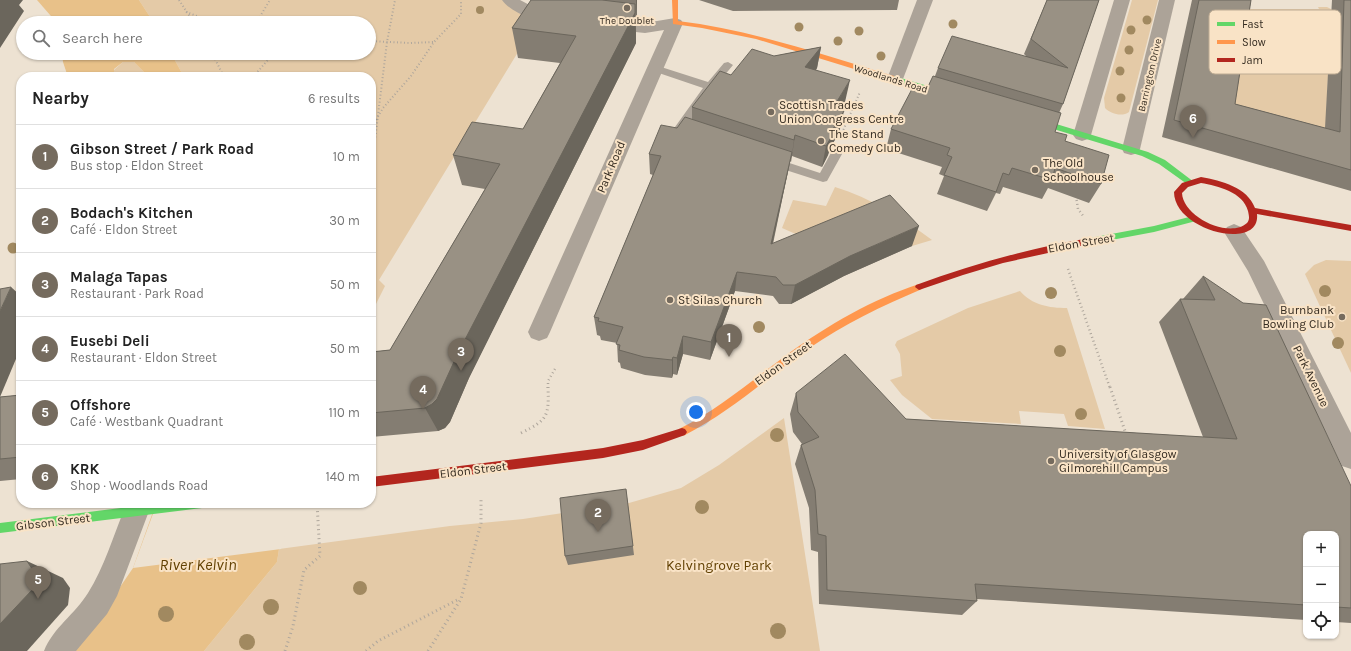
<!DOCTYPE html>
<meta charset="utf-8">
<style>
body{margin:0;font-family:Karla,sans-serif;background:#f6f6f6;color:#222}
.controls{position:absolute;right:12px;bottom:12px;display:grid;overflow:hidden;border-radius:8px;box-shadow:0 1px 3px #0004}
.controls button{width:36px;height:36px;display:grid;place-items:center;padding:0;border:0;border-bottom:1px solid #e0e0e0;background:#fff;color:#222;font:20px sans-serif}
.you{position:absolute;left:696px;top:412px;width:14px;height:14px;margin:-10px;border:3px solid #fff;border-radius:50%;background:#1a73e8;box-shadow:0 0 0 6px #1a73e833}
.badge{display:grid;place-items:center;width:26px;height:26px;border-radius:50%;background:#756b5e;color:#fff;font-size:13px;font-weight:700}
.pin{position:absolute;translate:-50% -33px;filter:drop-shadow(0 1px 2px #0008)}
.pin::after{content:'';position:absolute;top:21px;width:14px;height:12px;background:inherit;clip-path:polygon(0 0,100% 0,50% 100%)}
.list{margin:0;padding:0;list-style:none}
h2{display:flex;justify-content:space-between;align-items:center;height:52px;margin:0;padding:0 16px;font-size:17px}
h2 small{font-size:13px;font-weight:400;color:#767676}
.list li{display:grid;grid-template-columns:26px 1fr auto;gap:12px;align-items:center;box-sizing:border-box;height:64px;padding:0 16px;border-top:1px solid #e0e0e0}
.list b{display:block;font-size:15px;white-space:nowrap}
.list p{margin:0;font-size:13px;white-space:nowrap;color:#767676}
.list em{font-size:13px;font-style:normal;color:#767676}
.icon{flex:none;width:22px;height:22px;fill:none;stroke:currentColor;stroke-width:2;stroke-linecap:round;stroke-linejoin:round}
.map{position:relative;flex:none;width:1351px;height:651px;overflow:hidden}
.search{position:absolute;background:#fff;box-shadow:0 1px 3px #0004;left:16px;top:16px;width:360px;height:44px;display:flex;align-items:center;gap:10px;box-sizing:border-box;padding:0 14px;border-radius:22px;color:#767676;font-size:15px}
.panel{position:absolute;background:#fff;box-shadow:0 1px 3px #0004;left:16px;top:72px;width:360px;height:436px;border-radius:16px}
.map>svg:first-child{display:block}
.green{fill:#e4caa7}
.water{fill:#e8c189}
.pier{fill:#ede2d2}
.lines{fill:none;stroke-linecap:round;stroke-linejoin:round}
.path-far2{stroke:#aea69c;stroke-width:2;stroke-dasharray:1 2.5;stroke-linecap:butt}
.path-far1{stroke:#aea69c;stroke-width:2.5;stroke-dasharray:1 3;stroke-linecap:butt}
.path{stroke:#aea69c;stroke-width:3;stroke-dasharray:1 3.5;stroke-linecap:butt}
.lane{fill:#aca398;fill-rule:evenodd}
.street{fill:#aca398;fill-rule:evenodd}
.fast{fill:#63d668;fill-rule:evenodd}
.slow{fill:#ff974d;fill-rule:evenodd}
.jam{fill:#b3261e;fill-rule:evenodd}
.tree{fill:#a18960}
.wall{fill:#847d72}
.shaded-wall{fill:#6b665c}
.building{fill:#999184;stroke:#6b665c}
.poi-dot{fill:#756b5e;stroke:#f9e3c6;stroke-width:1.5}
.labels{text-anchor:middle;stroke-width:4;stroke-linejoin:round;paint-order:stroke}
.far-poi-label{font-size:10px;fill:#342b20;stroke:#f9e3c6}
.far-street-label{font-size:10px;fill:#342b20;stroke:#f9e3c6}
.poi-label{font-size:12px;fill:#342b20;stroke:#f9e3c6;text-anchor:start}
.street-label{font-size:12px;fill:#342b20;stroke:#f9e3c6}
.near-park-label{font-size:14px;fill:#624103;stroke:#f9e3c6}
.near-water-label{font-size:16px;font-style:italic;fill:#624103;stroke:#f9e3c6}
.key{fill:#f9e3c6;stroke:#beac94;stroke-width:1}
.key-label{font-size:11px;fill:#342b20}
</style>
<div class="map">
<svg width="1351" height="651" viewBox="0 0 1351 651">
<rect width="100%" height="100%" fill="#ede2d2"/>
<g class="green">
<polygon points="139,0 505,0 534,26 379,280 385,286 371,314 371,77 184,77 171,53 369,53 369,23 154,23"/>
<path d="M 1132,0 L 1158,0 L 1129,112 C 1122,117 1111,114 1105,108 L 1104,98 Z"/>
<polygon points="1318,7 1327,7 1331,9 1325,143 1222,121 1240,9 1319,9"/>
<polygon points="123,62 134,62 149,77 114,77 114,70"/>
<path d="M 835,187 C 871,198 902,218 932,240 L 912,246 L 798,235 L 782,228 L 793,200 L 826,206 Z"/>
<polygon points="1326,260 1351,261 1351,373 1305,274 1314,265"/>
<path d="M 1020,291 C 1032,305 1049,308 1067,308 L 1105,429 L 1068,426 L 1064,414 L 1019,411 L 1021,424 L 932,419 L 902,395 L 890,380 L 902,376 L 900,354 L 895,345 L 897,341 L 968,308 Z"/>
<polygon points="784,418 820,651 204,651 277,562 279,549 450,526 523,519 629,503 681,488 719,465"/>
</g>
<g class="water">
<polygon points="37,0 139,0 154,23 57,23"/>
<polygon points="62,53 171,53 184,77 149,77 134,62 123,62 114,69 114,77 68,77 63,62"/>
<polygon points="154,509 279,549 277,562 204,651 73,651 101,615 133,568"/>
</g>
<polygon class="pier" points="157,503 294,503 281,549 133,568"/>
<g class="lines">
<g class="path-far2">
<polyline points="179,0 194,23"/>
<polyline points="186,12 216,23"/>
<polyline points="256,23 270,0"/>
<polyline points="369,41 410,43 434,42"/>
<polyline points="212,53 224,77"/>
<polyline points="253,77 274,53"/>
<polyline points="371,129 383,108 411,76 434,42 461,14 461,0"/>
<polyline points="842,133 860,92"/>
<polyline points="371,172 387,42 395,0"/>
</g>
<g class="path-far1">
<polyline points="1076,196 1078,209 1084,217"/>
<polyline points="1068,269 1110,388"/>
<polyline points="548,388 548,381 555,369"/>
</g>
<g class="path">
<polyline points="1110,387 1126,434"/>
<path d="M 521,433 C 548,420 549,416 548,387"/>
<polyline points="285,651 293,626 304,570 320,556 317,503"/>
<polyline points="366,651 378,641 459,599"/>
<polyline points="428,651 461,599 481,523 481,498"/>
</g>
<g class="lane">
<polygon points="728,62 733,65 714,88 686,128 689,131 687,134 683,135 675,133 673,130 675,127 703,88 650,70 649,68 650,66 658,66 708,82 724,63"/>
<polygon points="836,150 840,151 842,154 827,181 823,182 767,164 765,161 767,158 771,157 820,173 832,151"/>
</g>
<g class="street">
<path d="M 502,0 L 520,0 L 541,11 L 559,16 L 561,19 L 559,22 C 543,26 511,13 502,0 Z"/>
<polygon points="917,0 933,0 903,79 901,83 895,84 889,83 887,79"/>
<polygon points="1114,0 1130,0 1091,135 1088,139 1082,141 1076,139 1073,135"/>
<polygon points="1159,0 1175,0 1140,149 1138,153 1131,155 1124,153 1122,149"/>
<polygon points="675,18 681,20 683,23 550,332 547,338 539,341 531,338 528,332 664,30 645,33 607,29 601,27 599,24 601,21 607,19 645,23"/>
<polygon points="1234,224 1241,227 1264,261 1351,433 1351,469 1342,466 1248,271 1224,232 1227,227"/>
<path d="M 127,503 L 145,503 L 149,511 L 117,596 L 107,614 L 76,651 L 44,651 C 53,628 75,614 88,593 C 105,566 114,533 127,503 Z"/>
</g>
<g class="fast">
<polygon points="890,76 894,76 958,95 959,97 955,99 952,99 890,80"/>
<polygon points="1024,116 1030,116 1148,152 1165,160 1194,182 1190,185 1187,184 1159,164 1142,156 1024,120"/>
<polygon points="1193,216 1197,219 1196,221 1154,232 1090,244 1086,241 1090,238 1154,226"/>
<polygon points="161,503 207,503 206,507 202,508 0,533 0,523"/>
</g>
<g class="slow">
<path d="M 672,0 L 678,0 L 678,21 C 753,30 823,55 894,76 L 895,78 L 894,80 L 890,80 L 756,39 L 702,28 L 673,24 Z"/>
<path d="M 919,284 L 923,287 L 922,289 C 882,306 844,324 808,349 C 767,378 730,412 685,435 L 682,436 L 679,435 L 677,432 L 679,429 C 719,409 752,380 788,354 C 828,325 873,299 919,284 Z"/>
</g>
<g class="jam">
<path d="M 1201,177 C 1222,181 1247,187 1255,208 L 1351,225 L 1351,231 L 1257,214 C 1261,252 1174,231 1174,192 L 1182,183 ZM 1201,183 C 1218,186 1243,192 1248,211 C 1249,216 1250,219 1247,223 C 1229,239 1183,217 1182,193 L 1188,187 Z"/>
<path d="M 1090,238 L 1093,239 L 1094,241 L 1093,243 L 1003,263 L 963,275 L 919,290 L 915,287 L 916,285 C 973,264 1030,248 1090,238 Z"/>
<polygon points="682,428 685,429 687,432 685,435 643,450 603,458 371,487 371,477 603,448 643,440"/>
</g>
</g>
<g class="tree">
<circle cx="480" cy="10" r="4"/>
<circle cx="1147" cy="20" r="4.5"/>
<circle cx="953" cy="24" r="4.5"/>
<circle cx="799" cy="27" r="4.5"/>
<circle cx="1131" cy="30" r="4.5"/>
<circle cx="859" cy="31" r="4.5"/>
<circle cx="838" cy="41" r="4.5"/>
<circle cx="1129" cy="50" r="4.5"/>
<circle cx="881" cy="56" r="4.5"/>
<circle cx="1120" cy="71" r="4.5"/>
<circle cx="1121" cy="98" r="4.5"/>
<circle cx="13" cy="248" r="5.5"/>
<circle cx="1325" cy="291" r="6"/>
<circle cx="1051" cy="293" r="6"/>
<circle cx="759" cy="327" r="6"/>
<circle cx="1338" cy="343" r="6"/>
<circle cx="1060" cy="351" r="6"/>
<circle cx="1081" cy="414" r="6"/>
<circle cx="777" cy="435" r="7"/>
<circle cx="702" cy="507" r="7"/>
<circle cx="360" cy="588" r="7"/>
<circle cx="271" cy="607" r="8"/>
<circle cx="166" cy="614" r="8"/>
<circle cx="778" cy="631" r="8"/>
<circle cx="247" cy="642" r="8"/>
</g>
<g class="wall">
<polygon points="531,0 637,0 637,21 636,21 636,43 469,378 450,422 445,428 438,431 371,437 371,352 390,350 485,189 462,185 453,155 523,129 560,63 518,58 512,28"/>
<polygon points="699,0 899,0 897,10 733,11"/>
<polygon points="1047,0 1099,0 1063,104 1059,113 1055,132 1065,141 1101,184 1089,203 1048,188 1042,199 1003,187 1000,194 996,193 987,211 937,194 944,176 939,174 942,167 886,149 891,129 925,93 935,76 938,68 1026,56 1024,54"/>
<polygon points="1192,0 1251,0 1235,104 1325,128 1332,0 1351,0 1351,191 1162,137"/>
<polygon points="821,47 817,68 816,70 845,102 840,110 839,133 830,148 828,155 822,167 792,156 791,162 790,161 773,244 912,246 844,276 791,304 779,304 773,296 735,291 710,360 683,354 677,375 673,374 672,378 645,375 621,368 620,363 618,362 617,343 601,340 600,336 597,335 594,317 653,175 650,174 649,154 677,128 692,119 692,107 731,75 774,56"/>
<polygon points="1203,276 1351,486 1351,623 1336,622 1336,534 1306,534 1306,620 977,599 977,601 962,615 819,604 818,552 811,550 809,508 795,464 801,445 802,444 793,432 790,414 796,393 906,419 1203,437 1159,322 1180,299 1183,299"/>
<polygon points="21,395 21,479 0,481 0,397"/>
<polygon points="626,489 634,555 568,565 565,556"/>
</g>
<g class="shaded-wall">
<polygon points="0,0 23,0 19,5 24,11 0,48"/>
<polygon points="636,0 637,0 637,21"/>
<polygon points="635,4 636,34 636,43 469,378 450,422 445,428 438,431 425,408 458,353"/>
<polygon points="821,47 817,68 802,88 805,67"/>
<polygon points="850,80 845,102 828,129 833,108"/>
<polygon points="844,111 839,133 830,148 828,155 822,167 826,146 831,132"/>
<polygon points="795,135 792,156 791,162 794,140"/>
<polygon points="792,152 788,172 768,264 771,244"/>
<polygon points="919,226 912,246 844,276 791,304 795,285 850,256"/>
<polygon points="737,272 735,291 710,360 711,342"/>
<polygon points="11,287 21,296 21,347 0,397 0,311"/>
<polygon points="683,336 683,354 677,375 677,358"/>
<polygon points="673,357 673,374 672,378 672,360"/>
<polygon points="27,561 63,578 70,588 68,605 27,651 0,651 0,624"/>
</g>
<g class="building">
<polygon points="531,0 602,0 635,4 635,13 458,353 437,399 432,404 425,408 371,413 371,352 390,350 500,164 453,155 472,122 523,129 576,36 512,28"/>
<polygon points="1047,0 1099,0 1063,104 938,68 952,36 1068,68 1031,39"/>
<polygon points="1199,0 1251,0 1235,104 1340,132 1344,0 1351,0 1351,170 1174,120"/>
<polygon points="821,47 805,67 850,80 833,108 844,111 831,132 833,134 826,146 795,135 794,140 692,107 720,71 731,75 752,49 774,56"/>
<polygon points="933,76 1061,113 1055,132 1067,135 1065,141 1109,155 1101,184 1055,168 1052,180 1012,168 1009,175 1003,173 996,192 944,175 952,157 947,155 950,148 891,129 912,89 925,93"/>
<polygon points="685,117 792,152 771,244 890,195 919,226 850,256 795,285 783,285 776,277 737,272 711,342 683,336 677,358 673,357 672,360 644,357 619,350 620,345 616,344 623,327 598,321 599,318 594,317 661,156 649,154 661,125 677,128"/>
<polygon points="1203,276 1243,303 1266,305 1351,486 1351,608 1336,607 1336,534 1306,534 1306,605 975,584 977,601 827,590 826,536 818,534 815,490 801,445 819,437 798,412 796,393 845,354 906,419 1237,439 1180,299 1215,300"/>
<polygon points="11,287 0,311 0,289"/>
<polygon points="21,395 21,457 0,459 0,397"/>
<polygon points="626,489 633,546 565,556 560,498"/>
<polygon points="27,561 34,572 32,590 0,624 0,564"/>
</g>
<g class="poi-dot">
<circle cx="627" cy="8" r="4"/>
<circle cx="771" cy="112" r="4"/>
<circle cx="821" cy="141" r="4"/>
<circle cx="1035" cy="170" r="4"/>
<circle cx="670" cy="300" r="4"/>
<circle cx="1342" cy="317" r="4"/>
<circle cx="1051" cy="461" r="4"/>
</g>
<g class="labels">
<g class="far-poi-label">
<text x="627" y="24">The Doublet</text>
</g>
<g class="far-street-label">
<text transform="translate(1149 75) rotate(-77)" y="4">Barrington Drive</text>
<text transform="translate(891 78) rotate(17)" y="4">Woodlands Road</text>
</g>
<g class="poi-label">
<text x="779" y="109">Scottish Trades<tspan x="779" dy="14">Union Congress Centre</tspan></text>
<text x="829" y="138">The Stand<tspan x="829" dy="14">Comedy Club</tspan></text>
<text x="1043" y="167">The Old<tspan x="1043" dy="14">Schoolhouse</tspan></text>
<text x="678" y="304">St Silas Church</text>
<text x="1334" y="314" text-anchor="end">Burnbank<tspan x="1334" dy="14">Bowling Club</tspan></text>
<text x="1059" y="458">University of Glasgow<tspan x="1059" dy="14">Gilmorehill Campus</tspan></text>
</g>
<g class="street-label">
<text transform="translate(611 167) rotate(-67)" y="4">Park Road</text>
<text transform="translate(1081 243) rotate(-10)" y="4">Eldon Street</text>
<text transform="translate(783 363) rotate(-36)" y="4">Eldon Street</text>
<text transform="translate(1311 376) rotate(64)" y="4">Park Avenue</text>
<text transform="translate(473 470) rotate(-7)" y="4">Eldon Street</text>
<text transform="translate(53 522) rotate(-7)" y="4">Gibson Street</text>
</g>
<g class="near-park-label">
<text x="719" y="570">Kelvingrove Park</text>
</g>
<g class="near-water-label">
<text x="198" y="570">River Kelvin</text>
</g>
</g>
<rect x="1209" y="10" width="132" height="64" rx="6" class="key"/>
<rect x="1217" y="22" width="18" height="4" fill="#63d668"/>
<rect x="1217" y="40" width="18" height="4" fill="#ff974d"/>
<rect x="1217" y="58" width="18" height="4" fill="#b3261e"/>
<g class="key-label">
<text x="1242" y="28">Fast</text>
<text x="1242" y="46">Slow</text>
<text x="1242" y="64">Jam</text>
</g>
</svg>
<div class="controls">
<button>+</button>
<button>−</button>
<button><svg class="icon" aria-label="locate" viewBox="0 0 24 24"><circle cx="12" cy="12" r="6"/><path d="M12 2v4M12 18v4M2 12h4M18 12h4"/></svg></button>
</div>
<div class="you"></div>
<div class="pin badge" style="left:729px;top:357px">1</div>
<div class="pin badge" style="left:598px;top:532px">2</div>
<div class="pin badge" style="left:461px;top:371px">3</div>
<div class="pin badge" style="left:423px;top:409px">4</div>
<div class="pin badge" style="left:38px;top:599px">5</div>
<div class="pin badge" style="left:1193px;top:138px">6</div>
<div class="search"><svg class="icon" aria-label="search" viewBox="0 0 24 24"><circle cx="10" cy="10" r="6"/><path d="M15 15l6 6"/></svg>Search here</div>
<section class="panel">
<h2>Nearby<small>6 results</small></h2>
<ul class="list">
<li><span class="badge">1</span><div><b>Gibson Street / Park Road</b><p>Bus stop · Eldon Street</p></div><em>10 m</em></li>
<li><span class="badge">2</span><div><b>Bodach's Kitchen</b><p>Café · Eldon Street</p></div><em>30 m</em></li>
<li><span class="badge">3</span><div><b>Malaga Tapas</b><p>Restaurant · Park Road</p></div><em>50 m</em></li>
<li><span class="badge">4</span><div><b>Eusebi Deli</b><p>Restaurant · Eldon Street</p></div><em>50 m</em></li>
<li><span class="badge">5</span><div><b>Offshore</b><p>Café · Westbank Quadrant</p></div><em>110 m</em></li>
<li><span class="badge">6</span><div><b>KRK</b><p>Shop · Woodlands Road</p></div><em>140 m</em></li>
</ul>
</section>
</div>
